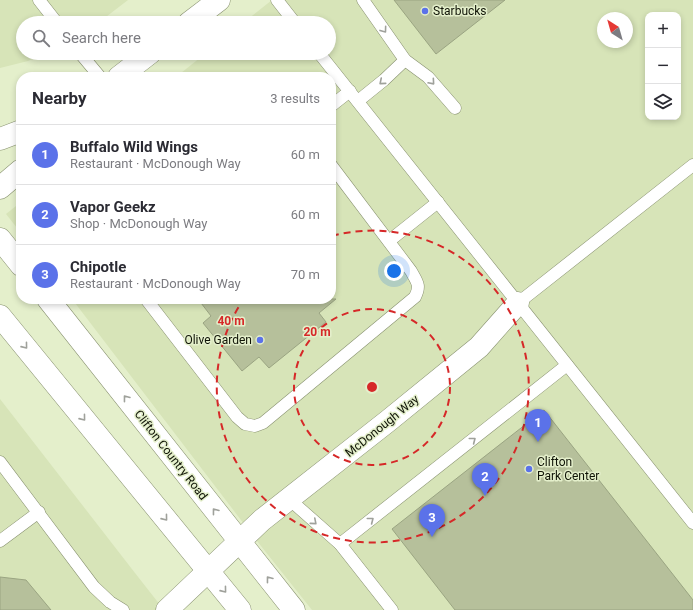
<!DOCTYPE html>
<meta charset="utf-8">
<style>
body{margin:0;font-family:Roboto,sans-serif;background:#f7f7f7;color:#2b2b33}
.controls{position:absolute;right:12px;top:12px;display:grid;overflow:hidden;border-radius:8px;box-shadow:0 2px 6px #0003}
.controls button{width:36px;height:36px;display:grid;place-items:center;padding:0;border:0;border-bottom:1px solid #e1e1e2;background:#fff;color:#2b2b33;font:20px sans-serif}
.compass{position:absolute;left:597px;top:12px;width:36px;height:36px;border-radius:50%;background:#fff;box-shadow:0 2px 6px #0003;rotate:323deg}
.you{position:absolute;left:394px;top:271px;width:14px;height:14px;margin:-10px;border:3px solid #fff;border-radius:50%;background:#1a73e8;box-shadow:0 0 0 6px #1a73e833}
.badge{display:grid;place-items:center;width:26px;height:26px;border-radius:50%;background:#5b72e9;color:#fff;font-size:13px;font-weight:700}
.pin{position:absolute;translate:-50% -33px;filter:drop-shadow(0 1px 2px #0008)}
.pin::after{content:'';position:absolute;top:21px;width:14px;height:12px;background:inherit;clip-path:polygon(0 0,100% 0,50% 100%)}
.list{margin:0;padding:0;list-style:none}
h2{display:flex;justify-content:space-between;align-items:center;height:52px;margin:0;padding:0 16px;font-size:17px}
h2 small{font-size:13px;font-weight:400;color:#7c7c81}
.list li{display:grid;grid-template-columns:26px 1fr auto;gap:12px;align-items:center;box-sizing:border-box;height:60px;padding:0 16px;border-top:1px solid #e1e1e2}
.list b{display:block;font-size:15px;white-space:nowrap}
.list p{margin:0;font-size:13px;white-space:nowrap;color:#7c7c81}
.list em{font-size:13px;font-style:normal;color:#7c7c81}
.icon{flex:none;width:22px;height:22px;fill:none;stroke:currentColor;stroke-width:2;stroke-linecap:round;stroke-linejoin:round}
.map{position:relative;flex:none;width:693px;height:610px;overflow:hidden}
.search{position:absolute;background:#fff;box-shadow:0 2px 6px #0003;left:16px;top:16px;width:320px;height:44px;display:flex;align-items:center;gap:10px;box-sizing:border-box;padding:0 14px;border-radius:22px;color:#7c7c81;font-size:15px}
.panel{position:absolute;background:#fff;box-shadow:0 2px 6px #0003;left:16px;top:72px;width:320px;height:232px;border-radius:16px}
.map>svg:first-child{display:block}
.built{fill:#d7e4b8;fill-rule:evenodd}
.building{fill:#b6c09b;stroke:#9aa482}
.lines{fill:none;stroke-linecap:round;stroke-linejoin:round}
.lane-casing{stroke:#889170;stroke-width:13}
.street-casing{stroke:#889170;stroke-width:23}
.secondary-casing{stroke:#889170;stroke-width:23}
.lane{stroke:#fff;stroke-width:12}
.street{stroke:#fff;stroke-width:22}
.secondary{stroke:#fff;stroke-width:22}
.oneway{stroke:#9fa19b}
.ring{fill:none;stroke:#d62828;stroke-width:2;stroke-dasharray:7 5}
.poi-dot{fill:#5b72e9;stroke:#e4efcb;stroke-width:1.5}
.labels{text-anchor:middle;stroke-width:3;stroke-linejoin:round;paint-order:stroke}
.poi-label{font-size:12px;fill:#0f1306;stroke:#e4efcb;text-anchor:start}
.street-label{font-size:12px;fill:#0f1306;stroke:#e4efcb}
.centre{fill:#d62828;stroke:#e4efcb;stroke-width:2}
.ring-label{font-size:12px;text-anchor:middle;font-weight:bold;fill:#d62828;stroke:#e4efcb;stroke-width:3;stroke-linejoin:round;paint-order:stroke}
</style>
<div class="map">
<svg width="693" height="610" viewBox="0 0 693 610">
<rect width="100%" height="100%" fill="#e4efcb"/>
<g class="built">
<polygon points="0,0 128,0 98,23 23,23 23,53 43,53 28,61 0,68"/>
<path d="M 272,0 L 693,0 L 693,610 L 312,610 L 257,541 L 72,299 L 331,299 L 331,77 L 176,77 L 206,53 L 329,53 L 329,23 L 243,23 ZM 648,15 L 678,15 L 678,117 L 648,117 ZM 603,18 L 627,18 L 627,42 L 603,42 Z"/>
<polygon points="21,202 21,233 6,214"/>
<polygon points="0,399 135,573 164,610 0,610"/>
</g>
<g class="building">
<polygon points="394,0 505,0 436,54"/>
<polygon points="198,299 336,299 319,313 326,322 269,368 259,357 242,371 203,323 211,316"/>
<polygon points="544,410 693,600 693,610 455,610 392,529"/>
<polygon points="0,577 26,580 51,610 0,610"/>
</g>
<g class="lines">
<g class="lane-casing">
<g id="lane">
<polyline points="39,0 57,23"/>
<polyline points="277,0 295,23"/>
<polyline points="363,0 405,60 428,77 455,108"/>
<polyline points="80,53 100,77"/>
<polyline points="319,53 693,523"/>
<polyline points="358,101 384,80 405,60"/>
<polyline points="331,106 350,91"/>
<polyline points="389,241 438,202"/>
<path d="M 146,299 L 237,417 L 245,424 L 255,426 L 263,423 L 415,297 C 421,285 417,282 411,271 L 331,165"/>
<polyline points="518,303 693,165"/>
<polyline points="0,462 94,587 110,602 123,610"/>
<polyline points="289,499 340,544 392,610"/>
<polyline points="0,541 39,512"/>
<polyline points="340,544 567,365"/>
</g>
</g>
<g class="street-casing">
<polyline id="street" points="167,610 262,520 388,421 479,347 518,303"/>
</g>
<g class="secondary-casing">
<g id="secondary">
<polyline points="189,23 219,0"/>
<polyline points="119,77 150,53"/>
<polyline points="0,139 21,131"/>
<polyline points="0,188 21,170"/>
<polyline points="0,239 21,265"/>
<polyline points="48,299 294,610"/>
<polyline points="0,316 240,610"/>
</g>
</g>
<use href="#lane" class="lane"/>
<use href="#street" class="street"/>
<use href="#secondary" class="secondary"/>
</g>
<defs><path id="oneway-chevron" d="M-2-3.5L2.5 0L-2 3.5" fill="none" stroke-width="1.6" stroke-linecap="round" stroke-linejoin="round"/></defs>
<g class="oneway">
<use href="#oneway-chevron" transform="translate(384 30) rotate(54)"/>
<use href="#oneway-chevron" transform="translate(382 82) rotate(140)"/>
<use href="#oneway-chevron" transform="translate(432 82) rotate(49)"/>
<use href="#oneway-chevron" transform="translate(25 346) rotate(51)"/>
<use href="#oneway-chevron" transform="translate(126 398) rotate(-128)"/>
<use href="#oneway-chevron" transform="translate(83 418) rotate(51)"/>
<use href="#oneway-chevron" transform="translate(473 440) rotate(-38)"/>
<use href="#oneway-chevron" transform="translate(215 511) rotate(-128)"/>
<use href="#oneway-chevron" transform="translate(165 518) rotate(51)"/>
<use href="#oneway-chevron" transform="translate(371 520) rotate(-38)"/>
<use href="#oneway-chevron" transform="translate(314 522) rotate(41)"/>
<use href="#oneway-chevron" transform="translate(269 579) rotate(-128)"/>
<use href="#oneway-chevron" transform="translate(224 590) rotate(51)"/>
</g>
<g class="ring">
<circle cx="372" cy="387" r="78"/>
<path d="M332 236A156 156 0 1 1 243 300"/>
</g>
<g class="poi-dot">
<circle cx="425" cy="11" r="4"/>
<circle cx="260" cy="340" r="4"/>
<circle cx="529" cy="469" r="4"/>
</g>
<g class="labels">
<g class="poi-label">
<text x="433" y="15">Starbucks</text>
<text x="252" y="344" text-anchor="end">Olive Garden</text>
<text x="537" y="466">Clifton<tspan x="537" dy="14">Park Center</tspan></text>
</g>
<g class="street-label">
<text transform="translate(382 426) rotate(-39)" y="4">McDonough Way</text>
<text transform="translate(171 455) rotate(52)" y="4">Clifton Country Road</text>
</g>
</g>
<circle cx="372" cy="387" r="6" class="centre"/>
<g class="ring-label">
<text x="231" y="325">40 m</text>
<text x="317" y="336">20 m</text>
</g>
</svg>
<div class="controls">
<button>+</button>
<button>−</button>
<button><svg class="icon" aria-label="layers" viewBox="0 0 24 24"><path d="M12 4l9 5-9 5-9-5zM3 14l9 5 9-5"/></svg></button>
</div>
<svg class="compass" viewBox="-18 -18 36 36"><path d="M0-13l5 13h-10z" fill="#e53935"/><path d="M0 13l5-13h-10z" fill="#7c7c81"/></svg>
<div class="you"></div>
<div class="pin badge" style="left:538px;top:442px">1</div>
<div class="pin badge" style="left:485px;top:496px">2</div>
<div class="pin badge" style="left:432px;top:537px">3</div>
<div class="search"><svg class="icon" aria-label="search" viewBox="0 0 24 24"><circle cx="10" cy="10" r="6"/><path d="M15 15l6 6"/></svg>Search here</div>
<section class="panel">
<h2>Nearby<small>3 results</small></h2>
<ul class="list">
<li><span class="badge">1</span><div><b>Buffalo Wild Wings</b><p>Restaurant · McDonough Way</p></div><em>60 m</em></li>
<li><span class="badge">2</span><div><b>Vapor Geekz</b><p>Shop · McDonough Way</p></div><em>60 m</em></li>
<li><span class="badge">3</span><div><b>Chipotle</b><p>Restaurant · McDonough Way</p></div><em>70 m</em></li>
</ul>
</section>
</div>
